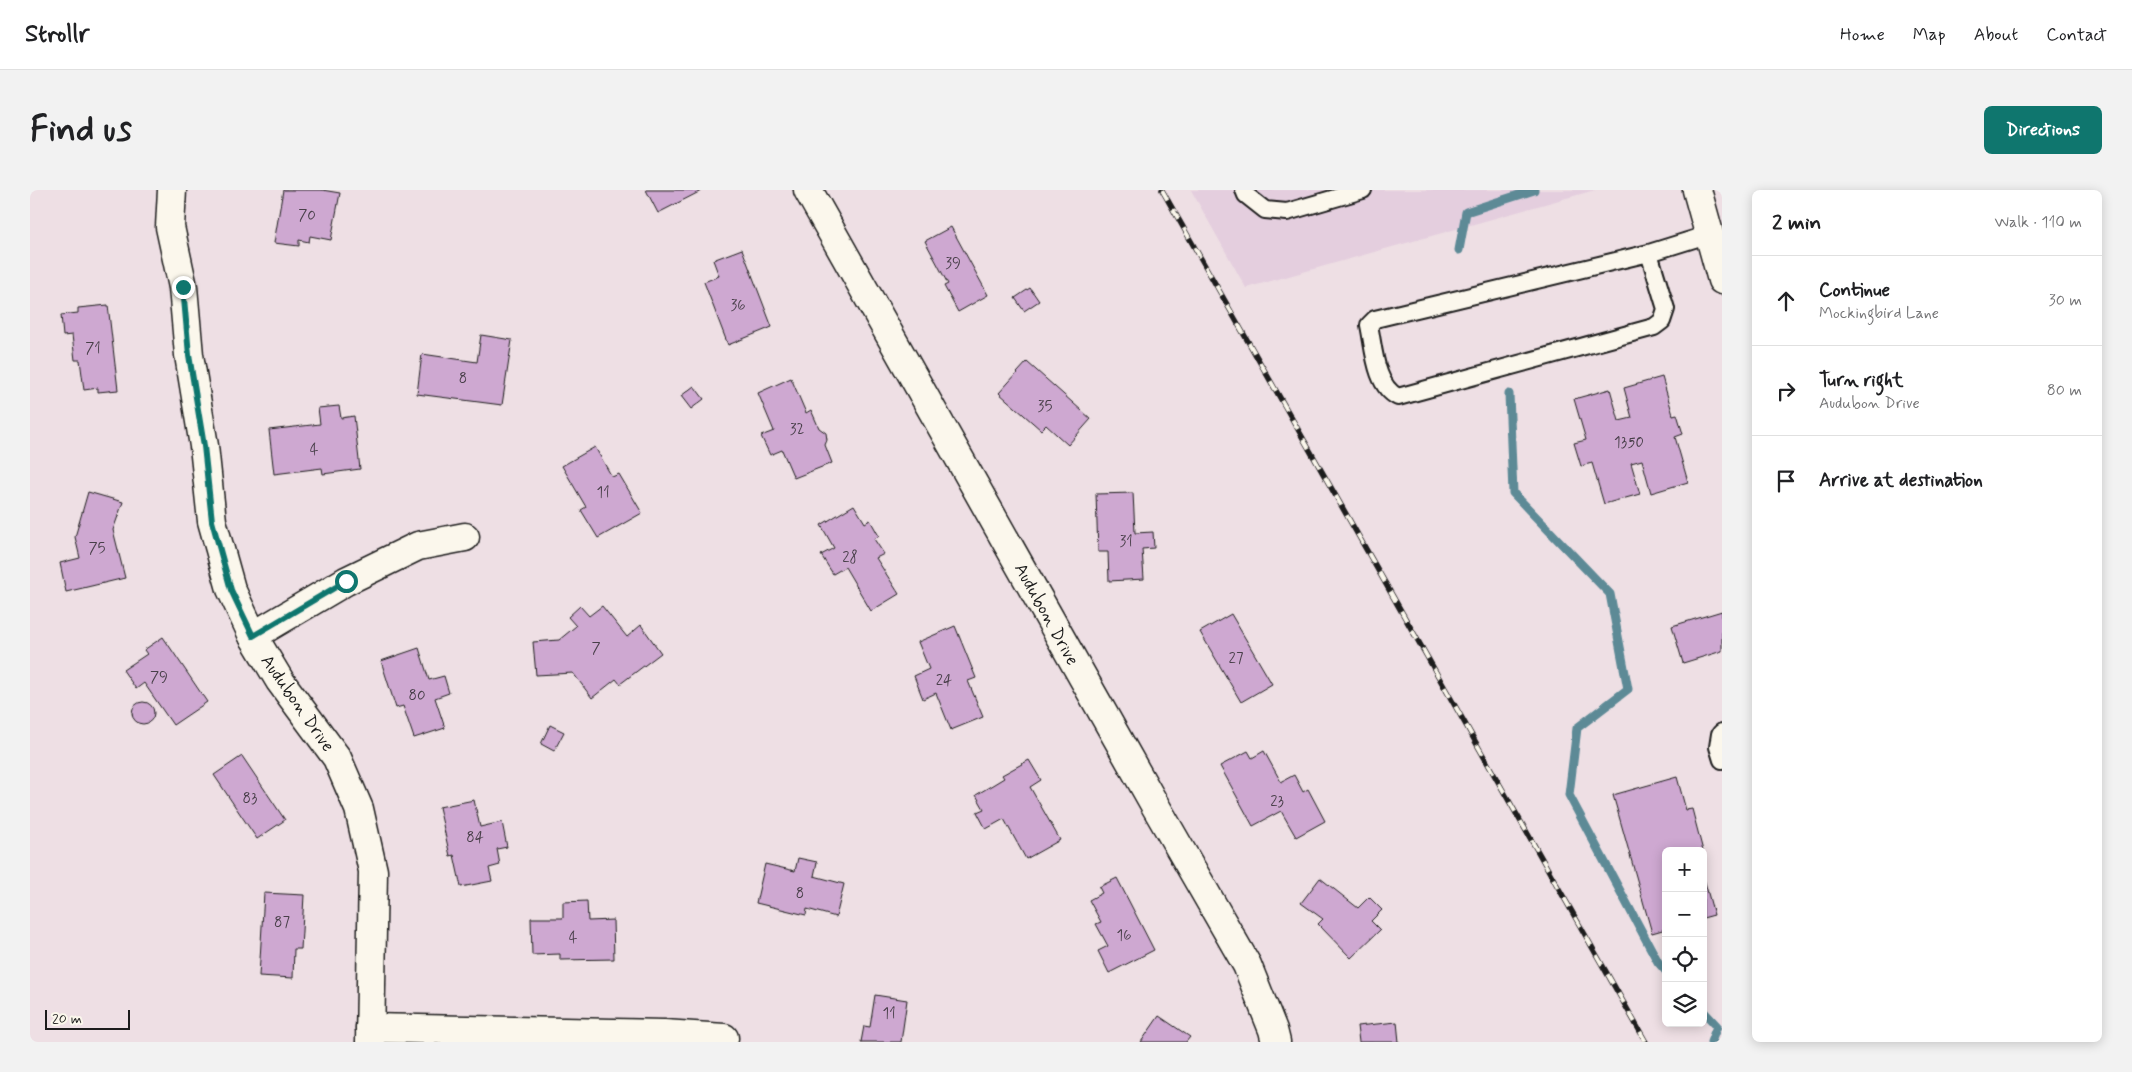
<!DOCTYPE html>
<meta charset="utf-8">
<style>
body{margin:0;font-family:Mynerve,sans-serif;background:#f2f2f2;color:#202124}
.controls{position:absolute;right:15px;bottom:15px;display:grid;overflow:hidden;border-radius:8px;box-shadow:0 2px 12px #0003}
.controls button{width:45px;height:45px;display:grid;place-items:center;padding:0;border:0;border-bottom:1px solid #e0e0e0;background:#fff;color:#202124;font:25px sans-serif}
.scale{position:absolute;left:15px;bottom:12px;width:85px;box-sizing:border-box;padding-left:5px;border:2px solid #1c1c1c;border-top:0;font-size:14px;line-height:18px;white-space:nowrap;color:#1c1c1c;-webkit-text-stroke:4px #fbf7ec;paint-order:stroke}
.stop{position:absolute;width:15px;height:15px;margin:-11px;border:4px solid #0f766e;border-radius:50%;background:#fff}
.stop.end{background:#0f766e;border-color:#fff;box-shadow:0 1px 5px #0008}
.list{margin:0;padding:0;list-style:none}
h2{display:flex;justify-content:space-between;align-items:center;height:65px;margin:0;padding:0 20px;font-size:21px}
h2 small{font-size:16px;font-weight:400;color:#757577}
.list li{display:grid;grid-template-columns:32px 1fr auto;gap:15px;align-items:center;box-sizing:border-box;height:90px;padding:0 20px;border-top:1px solid #e0e0e0}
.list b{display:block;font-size:19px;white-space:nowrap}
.list p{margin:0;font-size:16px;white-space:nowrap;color:#757577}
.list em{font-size:16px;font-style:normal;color:#757577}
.icon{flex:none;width:28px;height:28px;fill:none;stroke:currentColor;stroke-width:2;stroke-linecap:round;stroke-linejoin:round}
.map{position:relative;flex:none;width:1692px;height:852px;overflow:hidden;border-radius:8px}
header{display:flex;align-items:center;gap:30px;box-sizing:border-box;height:70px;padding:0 25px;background:#fff;border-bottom:1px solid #e0e0e0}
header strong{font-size:24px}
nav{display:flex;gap:28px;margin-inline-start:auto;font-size:18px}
.intro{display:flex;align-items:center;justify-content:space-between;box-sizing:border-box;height:120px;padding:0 30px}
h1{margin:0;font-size:35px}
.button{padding:12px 22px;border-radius:8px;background:#0f766e;color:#fff;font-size:18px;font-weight:700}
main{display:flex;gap:30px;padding:0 30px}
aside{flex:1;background:#fff;border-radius:8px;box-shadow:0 2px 12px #0003}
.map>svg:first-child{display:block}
.built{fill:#e4cede}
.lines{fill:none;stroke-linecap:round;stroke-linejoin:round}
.stream{stroke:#5d8a96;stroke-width:9}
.building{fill:#cea8d1;stroke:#1c1c1c}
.lane-casing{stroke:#1c1c1c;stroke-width:20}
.street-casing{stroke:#1c1c1c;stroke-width:31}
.secondary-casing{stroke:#1c1c1c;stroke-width:31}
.lane{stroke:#fbf7ec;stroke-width:16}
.street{stroke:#fbf7ec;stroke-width:28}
.secondary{stroke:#fbf7ec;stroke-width:28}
.rail-casing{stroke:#1c1c1c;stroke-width:5.5}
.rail{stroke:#fbf7ec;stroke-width:4;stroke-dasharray:11;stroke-linecap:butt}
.route{stroke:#0f766e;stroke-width:6}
.labels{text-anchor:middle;stroke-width:4;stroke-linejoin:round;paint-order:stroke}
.number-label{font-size:15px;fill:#483f49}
.street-label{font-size:18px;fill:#1c1c1c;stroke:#fbf7ec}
</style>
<header>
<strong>Strollr</strong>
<nav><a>Home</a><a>Map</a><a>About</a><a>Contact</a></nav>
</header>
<div class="intro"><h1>Find us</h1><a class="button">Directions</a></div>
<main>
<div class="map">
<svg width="1692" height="852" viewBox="0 0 1692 852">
<rect width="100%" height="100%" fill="#eedfe4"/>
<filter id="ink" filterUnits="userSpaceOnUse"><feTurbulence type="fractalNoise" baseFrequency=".02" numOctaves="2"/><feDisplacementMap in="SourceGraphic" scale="10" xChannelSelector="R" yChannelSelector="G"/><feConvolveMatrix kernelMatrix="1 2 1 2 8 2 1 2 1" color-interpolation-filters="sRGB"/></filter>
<g filter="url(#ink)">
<polygon class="built" points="1161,0 1565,0 1216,98"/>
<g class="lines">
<g class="stream">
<polyline points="1429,60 1436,22 1504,0"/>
<polyline points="1479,204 1483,303 1580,404 1598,499 1547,538 1539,605 1628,772 1636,781"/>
<polyline points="1673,821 1687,836 1681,852"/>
</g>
</g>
<g class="building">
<polygon points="253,0 292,0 310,3 301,50 280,46 279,52 269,50 269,56 244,53"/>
<polygon points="616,0 673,0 628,23"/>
<polygon points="921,37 958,105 928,122 914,96 918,94 895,51"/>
<polygon points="712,59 742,137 698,155 674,92 689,86 683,70"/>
<polygon points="1000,98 1009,111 994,121 985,108"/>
<polygon points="78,115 88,200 68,202 68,198 54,200 50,170 45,170 42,145 33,146 31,125 48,123 48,118"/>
<polygon points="451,145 482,150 472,215 387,204 392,164 447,172"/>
<polygon points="997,172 1061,229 1038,255 1016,235 1011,240 969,203"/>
<polygon points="1632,187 1643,225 1647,224 1653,244 1645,247 1658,292 1621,303 1612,270 1601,273 1610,304 1574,314 1562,273 1551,276 1544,253 1556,250 1544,209 1580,199 1589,231 1602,228 1594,198"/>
<polygon points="761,188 776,223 781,220 789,238 796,243 797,250 795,255 802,273 764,288 752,260 740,265 731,246 744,241 728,203"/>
<polygon points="664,196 674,209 661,219 651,206"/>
<polygon points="309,216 311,228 324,226 330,279 293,284 292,278 244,284 239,240 290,234 288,218"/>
<polygon points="565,257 582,287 589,284 612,323 568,348 551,320 556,317 532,276"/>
<polygon points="58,302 93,312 83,340 95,388 36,402 30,373 50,368 45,347"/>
<polygon points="1103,303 1105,343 1123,342 1124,358 1112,359 1114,389 1079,391 1078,362 1068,362 1066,304"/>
<polygon points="824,315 835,333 840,330 849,346 844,349 854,364 846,368 869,404 841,421 815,377 803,384 791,365 804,358 791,335"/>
<polygon points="550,416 559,426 572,416 597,447 611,435 631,463 590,494 586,489 562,508 543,483 506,485 503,452 529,450 546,436 538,427"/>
<polygon points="1692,421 1692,461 1653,473 1642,436"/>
<polygon points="1201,424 1242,494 1211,512 1170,442"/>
<polygon points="925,436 946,488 938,491 953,527 921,540 906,503 893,509 884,486 899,479 888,452"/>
<polygon points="133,447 177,512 143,535 114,493 106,499 93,480 117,464 114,460"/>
<polygon points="389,458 399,490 414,486 419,503 405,508 415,538 384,548 373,516 366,518 351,471"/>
<circle cx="113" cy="523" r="11"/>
<polygon points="520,535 534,542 524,561 511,554"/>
<polygon points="1218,561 1222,568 1234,561 1251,592 1264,585 1273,602 1278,599 1295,631 1266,647 1251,621 1223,636 1190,576"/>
<polygon points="212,566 255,630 227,649 184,585"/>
<polygon points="999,570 1011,590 1000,597 1030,650 996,669 974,629 956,639 947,622 954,619 946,605 974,588 972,585"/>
<polygon points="1647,587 1656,620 1662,619 1673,661 1636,661 1636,739 1622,743 1583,605"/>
<polygon points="444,610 450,637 472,632 477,657 467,659 470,675 459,678 462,691 431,697 424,665 420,666 409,617"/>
<polygon points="768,668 787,672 784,686 814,694 806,727 777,719 776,725 726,713 735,674 765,681"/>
<polygon points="1673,685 1684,725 1673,728"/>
<polygon points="1087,688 1124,760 1079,783 1068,761 1078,756 1066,734 1071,732 1059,710 1072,703 1069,697"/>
<polygon points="1290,688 1328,718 1339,707 1352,720 1341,731 1350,740 1321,768 1288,734 1293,729 1271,713"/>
<polygon points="234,703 274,705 271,759 264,759 263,788 229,786"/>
<polygon points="557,711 558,731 583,730 584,769 530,770 530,764 502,765 501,728 533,728 533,712"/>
<polygon points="845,805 877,810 871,852 831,852 834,836 840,837"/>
<polygon points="1129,826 1160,847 1156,852 1111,852"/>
<polygon points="1367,832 1369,852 1329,852 1327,836"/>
</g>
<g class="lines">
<g class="lane-casing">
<g id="lane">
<polyline points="1214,0 1216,5 1235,20 1257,22 1333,0"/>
<path d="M 1619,63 L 1636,119 L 1632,131 L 1624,137 L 1368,207 C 1345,196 1344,158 1339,135 L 1345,129 L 1619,63 L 1680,44"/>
<polyline points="1692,542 1690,544 1688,557 1692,570"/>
</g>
</g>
<g class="street-casing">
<g id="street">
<polyline points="142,0 140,37 153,97 159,165 174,256 182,331 201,399 223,446 250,491 307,568 329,619 343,681 340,852"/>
<polyline points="778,0 1126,617 1217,775 1243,840 1246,852"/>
<polyline points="223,446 316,391 388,356 435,347"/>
<polyline points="340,838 634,844 694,848"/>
</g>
</g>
<g class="secondary-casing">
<polyline id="secondary" points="1667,0 1692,90"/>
</g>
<use href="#lane" class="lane"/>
<use href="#street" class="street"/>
<use href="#secondary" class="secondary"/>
<g class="rail-casing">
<polyline id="rail" points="1132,0 1616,852"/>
</g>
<use href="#rail" class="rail"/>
</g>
</g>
<g class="lines" filter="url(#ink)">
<polyline class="route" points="153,97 159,165 174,256 182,331 201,400 223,446 316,391"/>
</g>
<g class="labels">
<g class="number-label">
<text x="277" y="30">70</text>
<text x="923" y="78">39</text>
<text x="708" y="120">36</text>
<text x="63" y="163">71</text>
<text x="433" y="193">8</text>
<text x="1015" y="221">35</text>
<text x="767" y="244">32</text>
<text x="1599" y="257">1350</text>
<text x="284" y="264">4</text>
<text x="573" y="307">11</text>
<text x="1096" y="356">31</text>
<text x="67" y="363">75</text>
<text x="820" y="372">28</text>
<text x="566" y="463">7</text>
<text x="1206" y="473">27</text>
<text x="129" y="492">79</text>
<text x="914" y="495">24</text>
<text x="387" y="510">80</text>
<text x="220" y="613">83</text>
<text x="1247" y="616">23</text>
<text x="445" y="652">84</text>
<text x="770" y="708">8</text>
<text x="252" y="737">87</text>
<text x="1094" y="750">16</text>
<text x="543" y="752">4</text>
<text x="859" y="828">11</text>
</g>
<g class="street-label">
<text transform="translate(1017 424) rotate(61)" y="6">Audubon Drive</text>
<text transform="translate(268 513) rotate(55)" y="6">Audubon Drive</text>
</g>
</g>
</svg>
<div class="controls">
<button>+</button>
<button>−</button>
<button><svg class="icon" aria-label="locate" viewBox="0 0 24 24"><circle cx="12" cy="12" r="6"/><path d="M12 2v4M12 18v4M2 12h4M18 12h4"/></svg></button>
<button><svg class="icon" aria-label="layers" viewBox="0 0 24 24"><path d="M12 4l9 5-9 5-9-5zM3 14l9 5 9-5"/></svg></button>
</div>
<div class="scale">20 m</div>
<div class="stop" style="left:316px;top:391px"></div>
<div class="stop end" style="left:153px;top:97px"></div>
</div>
<aside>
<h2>2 min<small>Walk · 110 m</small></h2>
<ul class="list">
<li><svg class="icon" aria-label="ahead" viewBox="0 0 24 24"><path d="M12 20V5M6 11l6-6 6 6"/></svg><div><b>Continue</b><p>Mockingbird Lane</p></div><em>30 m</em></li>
<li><svg class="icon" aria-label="right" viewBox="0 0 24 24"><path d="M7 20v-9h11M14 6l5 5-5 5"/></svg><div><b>Turn right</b><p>Audubon Drive</p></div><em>80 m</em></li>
<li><svg class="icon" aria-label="arrive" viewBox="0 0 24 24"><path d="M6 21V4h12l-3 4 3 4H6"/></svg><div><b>Arrive at destination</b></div></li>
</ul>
</aside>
</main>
